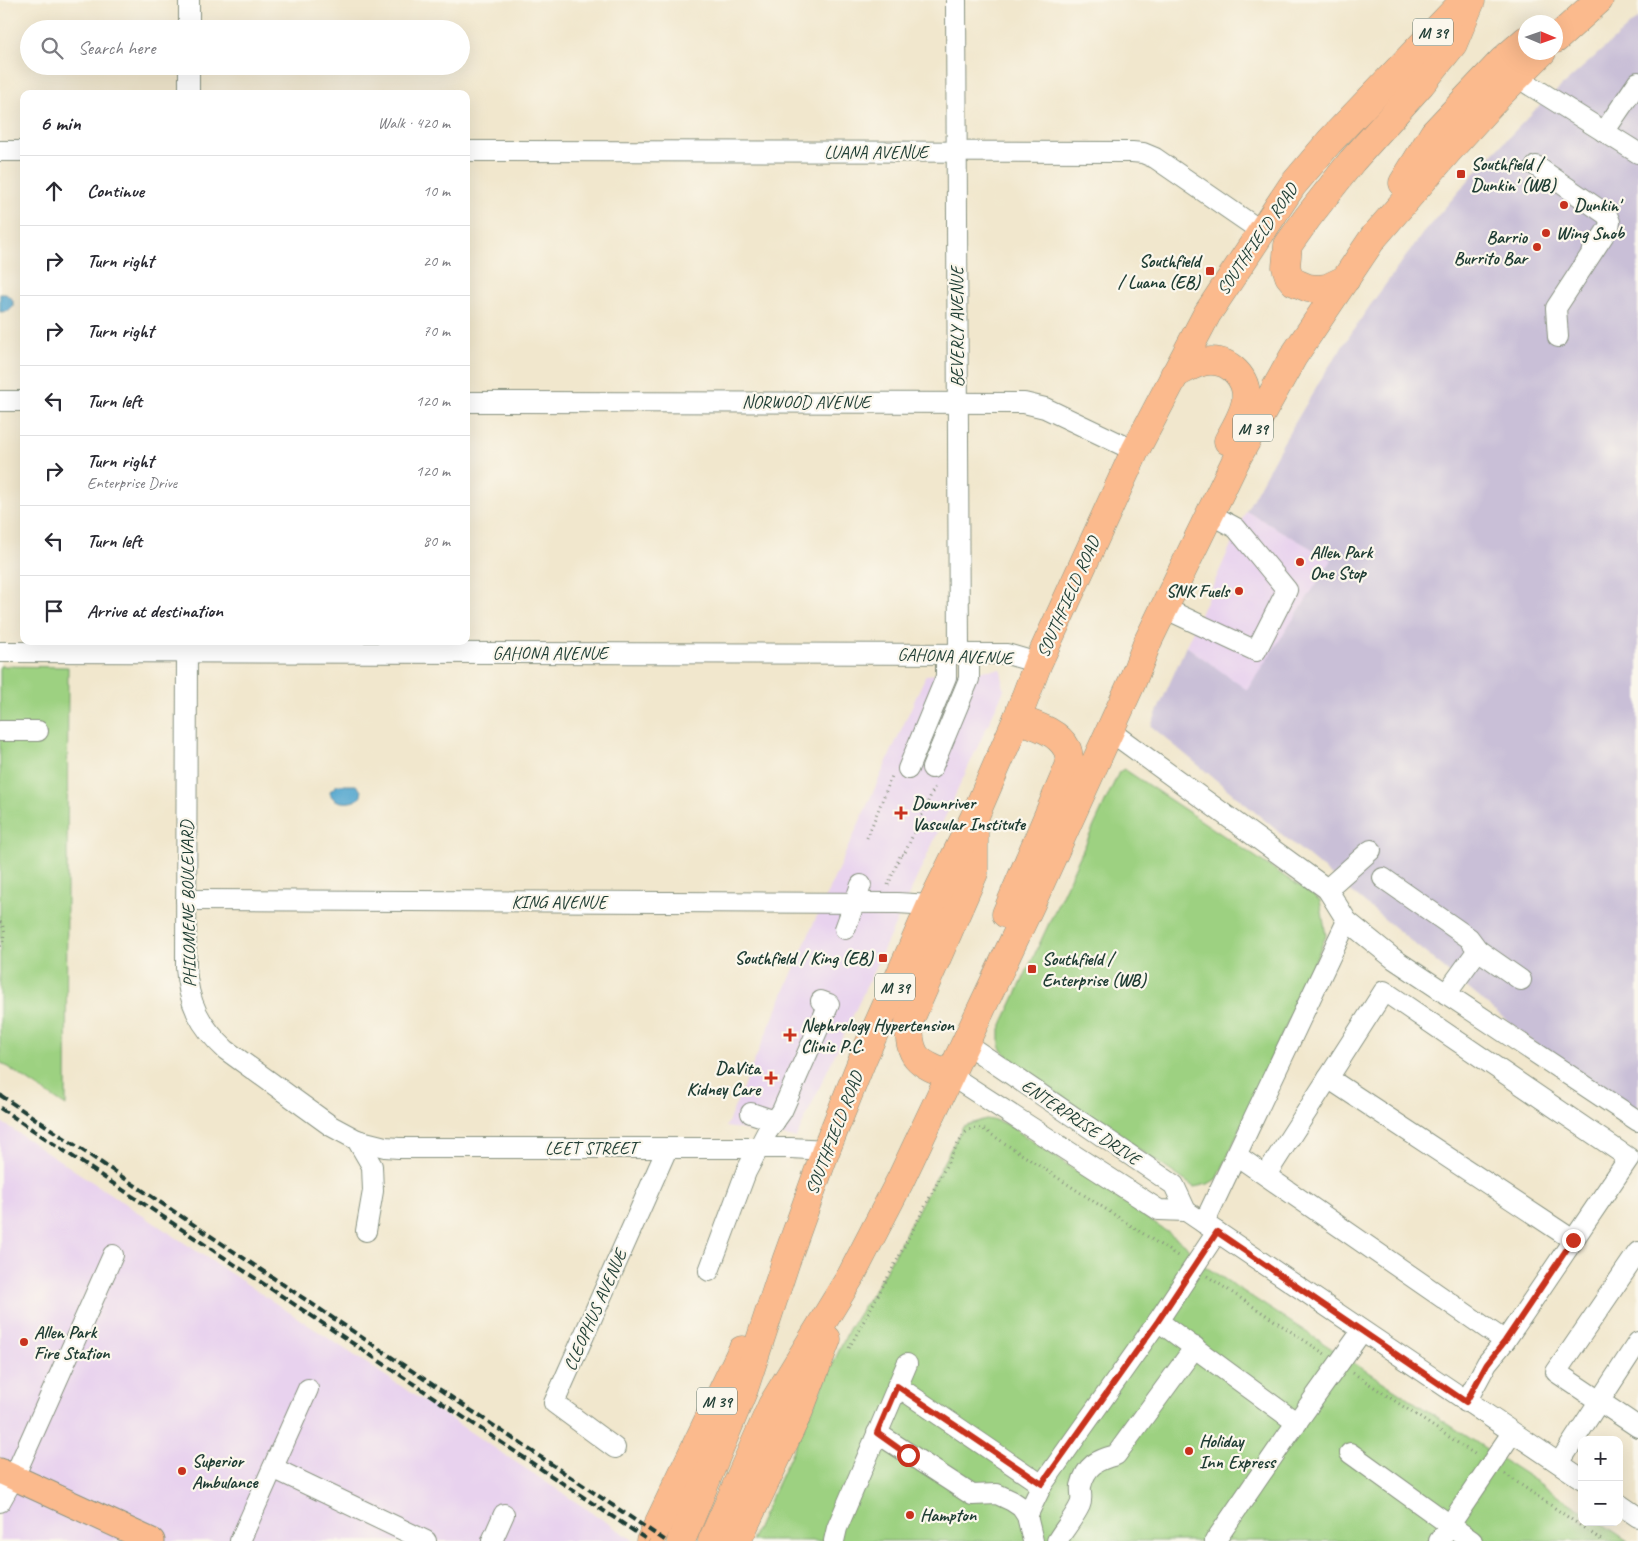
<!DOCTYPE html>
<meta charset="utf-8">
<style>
body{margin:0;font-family:Caveat,sans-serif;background:#f2f2f3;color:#2b2b33}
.controls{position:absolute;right:15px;bottom:15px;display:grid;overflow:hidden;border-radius:10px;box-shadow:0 5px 20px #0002}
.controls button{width:45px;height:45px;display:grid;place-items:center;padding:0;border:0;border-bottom:1px solid #e1e1e2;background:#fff;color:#2b2b33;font:25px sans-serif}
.compass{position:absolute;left:1518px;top:15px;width:45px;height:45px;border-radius:50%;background:#fff;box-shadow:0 5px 20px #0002;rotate:92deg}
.stop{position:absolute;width:15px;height:15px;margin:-11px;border:4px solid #c8321e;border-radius:50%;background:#fff}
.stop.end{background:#c8321e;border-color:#fff;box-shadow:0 1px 5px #0008}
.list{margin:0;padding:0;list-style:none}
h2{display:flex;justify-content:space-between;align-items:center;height:65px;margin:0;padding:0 20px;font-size:21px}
h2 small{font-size:16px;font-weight:400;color:#7c7c81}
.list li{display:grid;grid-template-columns:32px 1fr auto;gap:15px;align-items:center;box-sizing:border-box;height:70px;padding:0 20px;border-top:1px solid #e1e1e2}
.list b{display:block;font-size:19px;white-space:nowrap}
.list p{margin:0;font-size:16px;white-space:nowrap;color:#7c7c81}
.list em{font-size:16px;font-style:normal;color:#7c7c81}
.icon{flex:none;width:28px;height:28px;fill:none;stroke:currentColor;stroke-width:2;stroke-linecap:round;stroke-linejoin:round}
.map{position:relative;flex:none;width:1638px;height:1541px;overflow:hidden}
.search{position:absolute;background:#fff;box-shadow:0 5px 20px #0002;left:20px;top:20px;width:450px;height:55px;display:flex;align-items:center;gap:12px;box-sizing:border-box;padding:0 18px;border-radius:28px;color:#7c7c81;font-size:19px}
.panel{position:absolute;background:#fff;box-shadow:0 5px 20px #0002;left:20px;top:90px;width:450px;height:555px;border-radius:10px}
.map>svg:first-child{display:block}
.built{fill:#e8d2ee}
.industrial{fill:#c9bfd7}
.green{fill:#9dd181;stroke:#5e875a}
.water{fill:#54a7cf;stroke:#3a7282}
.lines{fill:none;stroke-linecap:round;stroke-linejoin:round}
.minor-casing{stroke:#889280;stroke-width:22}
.major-casing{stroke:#889280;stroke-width:27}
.highway-casing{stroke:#889280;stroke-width:29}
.path{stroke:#889280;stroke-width:3;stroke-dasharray:1 4;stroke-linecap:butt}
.minor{stroke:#fff;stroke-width:20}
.major{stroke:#fbba8d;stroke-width:25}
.highway{stroke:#fbba8d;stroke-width:28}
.rail{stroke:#1f3d34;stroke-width:4;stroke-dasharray:8 4;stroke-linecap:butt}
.route{stroke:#c8321e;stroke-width:6}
.poi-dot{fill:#c8321e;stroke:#fbf7ec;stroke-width:2}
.labels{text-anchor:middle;stroke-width:4.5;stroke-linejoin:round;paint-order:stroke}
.shield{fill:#fbf7ec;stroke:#61756b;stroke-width:1}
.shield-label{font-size:16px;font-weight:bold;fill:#1f3d34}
.street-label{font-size:18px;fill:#1f3d34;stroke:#fbf7ec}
.poi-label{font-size:18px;font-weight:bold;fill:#1f3d34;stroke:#fbf7ec;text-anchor:start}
</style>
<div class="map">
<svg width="1638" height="1541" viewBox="0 0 1638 1541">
<rect width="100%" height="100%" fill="#fbf7ec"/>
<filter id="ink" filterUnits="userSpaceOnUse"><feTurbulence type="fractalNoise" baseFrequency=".02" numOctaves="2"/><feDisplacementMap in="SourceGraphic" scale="10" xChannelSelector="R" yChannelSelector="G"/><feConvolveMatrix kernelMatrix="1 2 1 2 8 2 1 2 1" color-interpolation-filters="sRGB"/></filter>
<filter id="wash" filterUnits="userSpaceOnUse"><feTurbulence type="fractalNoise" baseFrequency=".0096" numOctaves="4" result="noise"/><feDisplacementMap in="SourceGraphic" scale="20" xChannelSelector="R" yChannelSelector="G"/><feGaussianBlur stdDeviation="1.12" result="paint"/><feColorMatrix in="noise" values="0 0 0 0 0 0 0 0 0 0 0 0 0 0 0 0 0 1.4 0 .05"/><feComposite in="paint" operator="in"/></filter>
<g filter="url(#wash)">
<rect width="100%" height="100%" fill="#f1e7cd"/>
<g class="built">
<polygon points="1246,511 1333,560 1247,691 1186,646"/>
<polygon points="1001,669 1004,690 796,1138 726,1127 812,927 926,675"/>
<polygon points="0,1121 635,1541 0,1541"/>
</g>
<polygon class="industrial" points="1638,18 1638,1129 1151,726 1186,646 1247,690 1332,560 1246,511 1283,443 1324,374 1369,307 1423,233 1479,168 1536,109"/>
<g class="green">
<polygon points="0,666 68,667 66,1106 0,1062"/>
<polygon points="1124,769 1320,900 1326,936 1218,1178 1208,1184 1194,1187 1009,1060 1000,1046 1000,1029 1119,772"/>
<polygon points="986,1119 998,1121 1010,1126 1185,1244 1190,1251 1192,1258 1582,1511 1582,1522 1600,1522 1628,1541 751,1541 849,1329 882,1277 963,1126"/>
</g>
<g class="water">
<polygon points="0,294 6,294 13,300 13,306 9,311 0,312"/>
<path d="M 337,785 L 356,785 C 377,803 330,810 330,791 Z"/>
</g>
</g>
<g filter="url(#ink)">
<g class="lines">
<g class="minor-casing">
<g id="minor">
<polyline points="956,0 959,654"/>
<polyline points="189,29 189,0"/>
<polyline points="1517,77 1638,153"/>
<polyline points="189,94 189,66"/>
<polyline points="1604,132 1638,82"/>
<polyline points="0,151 24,151"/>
<polyline points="466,151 1132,152 1143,153 1155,158 1261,231"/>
<polyline points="1536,166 1607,215 1610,222 1609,227 1556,308 1558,337"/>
<polyline points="0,401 24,401"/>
<polyline points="466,402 1024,403 1045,408 1135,451"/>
<polyline points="1164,608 1256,651 1287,590 1236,528 1210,514"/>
<path d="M 187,641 L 186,967 C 188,1003 200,1026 226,1050 L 331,1126 L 357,1140 L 372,1166 L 373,1191 L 366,1231"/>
<polyline points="0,652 1007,654 1038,663"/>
<polyline points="0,731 38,731"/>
<polyline points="1110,731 1327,889 1347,921 1394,959 1638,1121"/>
<polyline points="932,768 969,679 969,654"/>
<polyline points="908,769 946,677 946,654"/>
<polyline points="1383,878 1469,938 1478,950"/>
<polyline points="1327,889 1371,850"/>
<polyline points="186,900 897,903 931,905"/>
<polyline points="845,929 861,885"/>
<polyline points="1446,994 1478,950 1521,980"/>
<polyline points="965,1043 1174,1185 1186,1211 1582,1479"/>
<polyline points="950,1075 1159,1210 1186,1211"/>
<polyline points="1328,1078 1573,1240"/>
<polyline points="751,1113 775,1121"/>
<polyline points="357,1140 385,1147 399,1148 791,1148 826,1150"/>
<polyline points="1236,1155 1505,1341 1629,1158 1384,991 1266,1175"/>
<polyline points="1204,1223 1347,921"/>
<polyline points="1638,1252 1556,1372 1638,1427"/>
<polyline points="709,1271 746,1172 767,1132 782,1111 829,1004 821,1001"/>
<polyline points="1158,1321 1297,1423"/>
<polyline points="897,1386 1042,1485"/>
<polyline points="1466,1402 1487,1363 1505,1341"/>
<polyline points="877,1433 972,1495 997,1494 1012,1501 1021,1507 1027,1516 1033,1541"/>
<polyline points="615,1448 554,1403 667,1149"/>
<polyline points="1350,1453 1472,1541"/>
<polyline points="1559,1463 1638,1342"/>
<polyline points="273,1468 426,1541"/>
<polyline points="0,1502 14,1477 113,1255"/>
<polyline points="1619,1504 1638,1517"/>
<polyline points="1027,1516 1042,1485 1158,1321 1217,1232"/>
<polyline points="240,1541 308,1389"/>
<polyline points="492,1541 504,1514"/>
<polyline points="834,1541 837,1528 907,1364"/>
<path d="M 1057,1541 C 1064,1529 1074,1518 1080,1505 C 1083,1498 1080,1493 1081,1486 C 1086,1465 1097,1460 1116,1455 L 1195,1347"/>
<polyline points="1215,1541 1287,1436 1362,1331"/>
<polyline points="1439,1541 1512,1433"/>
</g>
</g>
<g class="major-casing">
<polyline id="major" points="0,1471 152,1541"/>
</g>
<g class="highway-casing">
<g id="highway">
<polyline points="1556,39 1599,0"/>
<polyline points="1403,183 1434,133 1502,61 1526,40"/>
<polyline points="1346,279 1327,288 1317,289 1308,288 1294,282 1289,276 1286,267 1288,245 1308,217 1352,161 1421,84 1453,44 1471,1"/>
<path d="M 1174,375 C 1186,369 1197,361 1210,361 C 1230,360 1247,378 1246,398 C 1245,413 1235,428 1228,441"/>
<path d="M 1006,914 L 1070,764 C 1069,760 1069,753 1067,749 C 1058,731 1034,725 1017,719"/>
<path d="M 950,1075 C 917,1063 909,1058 909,1022 L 974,873 L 974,824"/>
<polyline points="650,1541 742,1350"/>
<polyline points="681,1541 744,1389 786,1261 826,1150 863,1058 931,905 974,818 1017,719 1038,663 1135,451 1207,314 1292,186 1330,141 1465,0"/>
<polyline points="712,1541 772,1405 852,1274 900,1181 1030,906 1132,682 1148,641 1238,456 1293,357 1373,238 1449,150 1500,94 1542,52"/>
<polyline points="737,1541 799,1411 827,1339"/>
</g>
</g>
<g class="path">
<polyline points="920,820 932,825"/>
<polyline points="867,838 892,776"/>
<polyline points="888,885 901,854 904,855 935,786 933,785"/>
<path d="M 0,922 C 7,931 5,939 0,947"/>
<polyline points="1207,1276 1325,1354"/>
<polyline points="849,1348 894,1266 956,1147 965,1133 972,1128 983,1129 1179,1257"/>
<polyline points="1353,1373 1476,1455"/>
<polyline points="1505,1474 1603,1541"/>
</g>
<use href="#minor" class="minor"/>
<use href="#major" class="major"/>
<use href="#highway" class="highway"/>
<g class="rail">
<polyline points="0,1095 666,1541"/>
<polyline points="0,1108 649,1541"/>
</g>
</g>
</g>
<g class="lines" filter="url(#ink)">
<polyline class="route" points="908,1455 877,1433 897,1386 1042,1484 1158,1321 1217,1232 1466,1402 1487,1364 1505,1341 1573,1240"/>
</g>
<g class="poi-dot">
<rect x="1456" y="169" width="10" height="10" rx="2.5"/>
<circle cx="1564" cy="205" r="5"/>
<circle cx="1546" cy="233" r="5"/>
<circle cx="1537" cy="247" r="5"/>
<rect x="1205" y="266" width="10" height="10" rx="2.5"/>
<circle cx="1300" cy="562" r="5"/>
<circle cx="1239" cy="591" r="5"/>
<path d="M898.5 805.5h5v5h5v5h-5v5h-5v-5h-5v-5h5z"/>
<rect x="878" y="953" width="10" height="10" rx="2.5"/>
<rect x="1027" y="964" width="10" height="10" rx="2.5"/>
<path d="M787.5 1027.5h5v5h5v5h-5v5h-5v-5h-5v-5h5z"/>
<path d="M768.5 1070.5h5v5h5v5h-5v5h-5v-5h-5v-5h5z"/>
<circle cx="24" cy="1342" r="5"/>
<circle cx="1189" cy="1451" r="5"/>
<circle cx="182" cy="1471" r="5"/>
<circle cx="910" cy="1515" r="5"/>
</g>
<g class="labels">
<g class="shield">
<rect x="1413" y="18.5" width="40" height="27" rx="4"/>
<rect x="1233" y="414.5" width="40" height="27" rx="4"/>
<rect x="875" y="973.5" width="40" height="27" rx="4"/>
<rect x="697" y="1387.5" width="40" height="27" rx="4"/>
</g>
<g class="shield-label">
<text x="1433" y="38">M 39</text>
<text x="1253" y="434">M 39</text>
<text x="895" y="993">M 39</text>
<text x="717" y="1407">M 39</text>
</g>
<g class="street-label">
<text x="876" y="158">LUANA AVENUE</text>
<text transform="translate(1257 239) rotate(-56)" y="6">SOUTHFIELD ROAD</text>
<text transform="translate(957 327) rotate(-90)" y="6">BEVERLY AVENUE</text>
<text x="806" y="408">NORWOOD AVENUE</text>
<text transform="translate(1068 597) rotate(-66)" y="6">SOUTHFIELD ROAD</text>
<text x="550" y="659">GAHONA AVENUE</text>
<text transform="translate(955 656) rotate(2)" y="6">GAHONA AVENUE</text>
<text x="559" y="908">KING AVENUE</text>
<text transform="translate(188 904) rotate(-91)" y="6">PHILOMENE BOULEVARD</text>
<text transform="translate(1081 1122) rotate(34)" y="6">ENTERPRISE DRIVE</text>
<text transform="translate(834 1133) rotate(-69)" y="6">SOUTHFIELD ROAD</text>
<text x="591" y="1154">LEET STREET</text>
<text transform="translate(595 1310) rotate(-66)" y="6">CLEOPHUS AVENUE</text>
</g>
<g class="poi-label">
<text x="1471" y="170">Southfield /<tspan x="1471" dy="21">Dunkin' (WB)</tspan></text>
<text x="1574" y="211">Dunkin'</text>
<text x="1556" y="239">Wing Snob</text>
<text x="1527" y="243" text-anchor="end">Barrio<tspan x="1527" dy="21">Burrito Bar</tspan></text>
<text x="1200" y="267" text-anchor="end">Southfield<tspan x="1200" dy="21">/ Luana (EB)</tspan></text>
<text x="1310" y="558">Allen Park<tspan x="1310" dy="21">One Stop</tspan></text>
<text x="1229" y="597" text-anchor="end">SNK Fuels</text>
<text x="912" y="809">Downriver<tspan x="912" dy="21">Vascular Institute</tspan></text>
<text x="873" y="964" text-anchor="end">Southfield / King (EB)</text>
<text x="1042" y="965">Southfield /<tspan x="1042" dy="21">Enterprise (WB)</tspan></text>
<text x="801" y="1031">Nephrology Hypertension<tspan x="801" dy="21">Clinic P.C.</tspan></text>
<text x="760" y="1074" text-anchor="end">DaVita<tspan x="760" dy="21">Kidney Care</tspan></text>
<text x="34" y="1338">Allen Park<tspan x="34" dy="21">Fire Station</tspan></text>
<text x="1199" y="1447">Holiday<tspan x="1199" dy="21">Inn Express</tspan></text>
<text x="192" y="1467">Superior<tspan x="192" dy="21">Ambulance</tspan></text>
<text x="920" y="1521">Hampton</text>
</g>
</g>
</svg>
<div class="controls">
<button>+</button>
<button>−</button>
</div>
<svg class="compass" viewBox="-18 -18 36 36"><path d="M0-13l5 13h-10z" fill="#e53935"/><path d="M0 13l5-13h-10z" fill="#7c7c81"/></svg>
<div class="stop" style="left:908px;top:1455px"></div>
<div class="stop end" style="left:1573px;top:1240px"></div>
<div class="search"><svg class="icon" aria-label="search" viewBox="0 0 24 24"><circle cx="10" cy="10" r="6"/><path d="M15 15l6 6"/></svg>Search here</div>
<section class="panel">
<h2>6 min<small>Walk · 420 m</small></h2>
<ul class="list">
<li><svg class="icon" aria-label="ahead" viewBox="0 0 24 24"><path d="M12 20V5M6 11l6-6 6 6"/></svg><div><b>Continue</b></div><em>10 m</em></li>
<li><svg class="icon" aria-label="right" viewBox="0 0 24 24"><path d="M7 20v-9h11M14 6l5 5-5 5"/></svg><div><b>Turn right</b></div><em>20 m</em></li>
<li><svg class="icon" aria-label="right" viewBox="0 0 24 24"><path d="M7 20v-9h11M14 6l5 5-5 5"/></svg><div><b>Turn right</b></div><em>70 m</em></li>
<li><svg class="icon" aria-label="left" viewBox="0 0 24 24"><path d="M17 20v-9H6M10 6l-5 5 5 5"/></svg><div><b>Turn left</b></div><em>120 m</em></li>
<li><svg class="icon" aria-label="right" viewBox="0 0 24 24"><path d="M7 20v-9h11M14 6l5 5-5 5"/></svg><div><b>Turn right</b><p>Enterprise Drive</p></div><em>120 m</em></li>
<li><svg class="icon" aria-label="left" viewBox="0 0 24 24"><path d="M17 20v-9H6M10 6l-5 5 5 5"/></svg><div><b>Turn left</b></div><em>80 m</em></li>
<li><svg class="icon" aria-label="arrive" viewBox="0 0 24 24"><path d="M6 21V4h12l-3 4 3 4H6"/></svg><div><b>Arrive at destination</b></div></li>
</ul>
</section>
</div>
